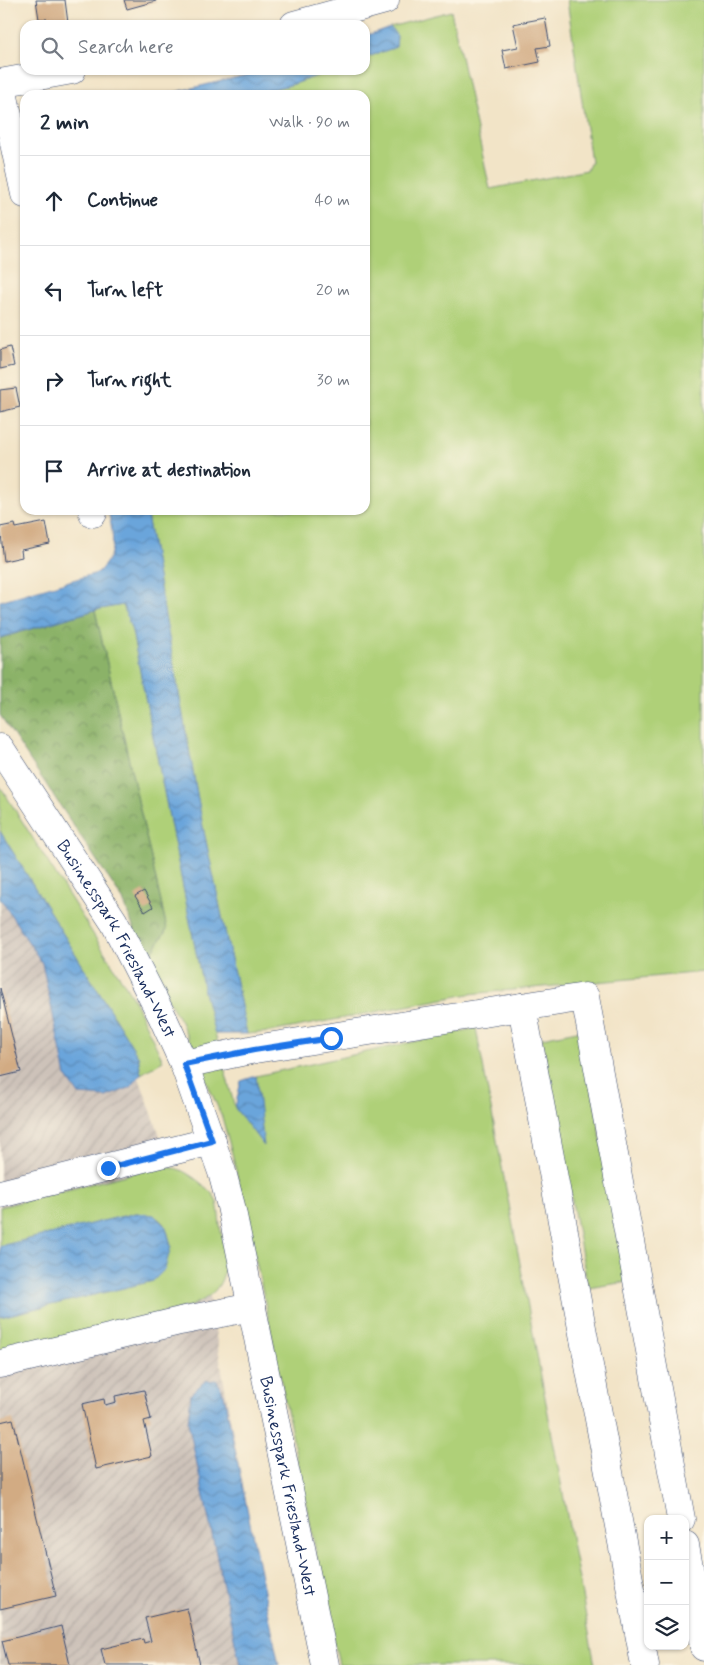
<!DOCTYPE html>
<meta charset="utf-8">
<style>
body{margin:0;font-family:Mynerve,sans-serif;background:#f2f2f3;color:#1f2937}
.controls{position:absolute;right:15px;bottom:15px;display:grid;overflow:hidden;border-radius:10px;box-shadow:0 1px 4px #0004}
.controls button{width:45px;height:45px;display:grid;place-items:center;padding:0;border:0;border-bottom:1px solid #e0e1e3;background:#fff;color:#1f2937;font:25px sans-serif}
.stop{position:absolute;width:15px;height:15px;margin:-11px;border:4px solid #1a73e8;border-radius:50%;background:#fff}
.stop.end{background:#1a73e8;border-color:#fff;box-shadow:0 1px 5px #0008}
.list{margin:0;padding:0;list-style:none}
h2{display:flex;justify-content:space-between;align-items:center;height:65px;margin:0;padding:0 20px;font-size:21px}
h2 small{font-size:16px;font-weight:400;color:#747a83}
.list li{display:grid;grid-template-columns:32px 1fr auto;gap:15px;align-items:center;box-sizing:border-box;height:90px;padding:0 20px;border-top:1px solid #e0e1e3}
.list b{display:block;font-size:19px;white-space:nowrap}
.list em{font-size:16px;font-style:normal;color:#747a83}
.icon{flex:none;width:28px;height:28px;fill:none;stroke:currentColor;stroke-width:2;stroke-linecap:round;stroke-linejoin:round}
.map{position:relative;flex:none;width:704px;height:1665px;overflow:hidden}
.search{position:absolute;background:#fff;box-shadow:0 1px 4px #0004;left:20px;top:20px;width:350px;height:55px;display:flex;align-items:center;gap:12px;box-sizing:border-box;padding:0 18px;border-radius:15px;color:#747a83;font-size:19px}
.panel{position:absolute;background:#fff;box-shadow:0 1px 4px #0004;left:20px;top:90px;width:350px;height:425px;border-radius:15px}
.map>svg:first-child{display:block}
.industrial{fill:url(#industrial-furrows)}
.grass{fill:#afd078;stroke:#65806b}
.forest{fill:url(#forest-crowns);stroke:#537063}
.water{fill:url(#water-waves);stroke:#436a9c}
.building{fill:#d2ab83}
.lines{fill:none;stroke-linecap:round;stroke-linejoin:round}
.minor-casing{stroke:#3b4a6e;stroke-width:29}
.minor{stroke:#fff;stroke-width:28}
.route{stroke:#1a73e8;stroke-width:6}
.labels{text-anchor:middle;stroke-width:5;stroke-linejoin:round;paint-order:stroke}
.street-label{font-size:18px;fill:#1b2f5e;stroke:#fcf5e5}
</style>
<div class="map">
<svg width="704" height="1665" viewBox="0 0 704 1665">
<defs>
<pattern id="industrial-furrows" width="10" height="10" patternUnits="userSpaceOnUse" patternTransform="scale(1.25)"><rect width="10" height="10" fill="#cdc2b9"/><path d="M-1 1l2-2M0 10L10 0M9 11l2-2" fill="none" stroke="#afa7a1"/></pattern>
<pattern id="forest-crowns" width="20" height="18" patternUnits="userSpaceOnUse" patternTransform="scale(1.25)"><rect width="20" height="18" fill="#8bb268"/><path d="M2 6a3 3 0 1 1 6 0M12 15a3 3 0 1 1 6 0" fill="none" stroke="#719159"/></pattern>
<pattern id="water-waves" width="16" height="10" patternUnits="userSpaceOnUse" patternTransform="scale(1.25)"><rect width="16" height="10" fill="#6ba5db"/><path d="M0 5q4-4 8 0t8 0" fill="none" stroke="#5787b5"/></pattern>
</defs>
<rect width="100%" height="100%" fill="#fcf5e5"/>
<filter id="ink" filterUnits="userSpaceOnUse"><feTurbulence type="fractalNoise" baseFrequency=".02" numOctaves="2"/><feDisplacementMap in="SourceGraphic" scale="10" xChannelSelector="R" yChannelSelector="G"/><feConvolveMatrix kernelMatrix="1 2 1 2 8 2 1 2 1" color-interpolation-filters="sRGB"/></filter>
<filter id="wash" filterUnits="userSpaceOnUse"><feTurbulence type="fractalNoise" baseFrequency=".0096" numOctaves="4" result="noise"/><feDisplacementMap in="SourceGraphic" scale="20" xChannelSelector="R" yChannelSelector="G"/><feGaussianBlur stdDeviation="1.12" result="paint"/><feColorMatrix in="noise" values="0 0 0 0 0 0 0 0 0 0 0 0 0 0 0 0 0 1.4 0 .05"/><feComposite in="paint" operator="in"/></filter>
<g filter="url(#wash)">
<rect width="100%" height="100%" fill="#f2e4c7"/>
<polygon class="industrial" points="0,853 138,1075 176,1180 209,1296 273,1665 0,1665"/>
<g class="grass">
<polygon points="567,0 704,0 704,972 469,994 270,1032 247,1034 203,827 146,510 365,510 365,95 248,95 294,84 333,70 365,70 365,58 396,47 397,36 390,27 451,11 490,189 587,170 591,162"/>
<polygon points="123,605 132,631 204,992 235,1108 263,1145 256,1076 476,1028 595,1665 339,1665 265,1302 233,1157 222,1117 181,1022 146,962 167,929 95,610"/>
<polygon points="0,786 132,996 163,1061 141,1074 138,1056 0,831"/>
<polygon points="582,1030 626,1282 588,1288 542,1038"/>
<path d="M 153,1168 C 160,1168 166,1167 173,1168 C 185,1169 206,1186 214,1196 C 219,1203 219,1218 220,1226 C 227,1264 232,1289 191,1306 L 0,1353 L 0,1317 L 153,1281 L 171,1246 C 165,1221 163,1216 136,1213 L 0,1246 L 0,1207 Z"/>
</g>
<polygon class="forest" points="95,610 167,929 146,962 123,900 0,715 0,638"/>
<g class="water">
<polygon points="390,27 397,36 396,47 365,58 365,36"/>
<polygon points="268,70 333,70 294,84 248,95 163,95"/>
<path d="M 108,510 L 146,510 L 203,827 L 247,1034 L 215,1034 L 204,992 L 132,631 L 123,605 L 95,610 L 0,638 L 0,601 L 97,573 C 119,553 113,536 108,510 Z"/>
<polygon points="0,831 138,1056 141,1074 131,1087 106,1097 79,1095 66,1076 42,963 0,898"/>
<polygon points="256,1076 264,1146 235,1108 241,1081"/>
<polygon points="136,1213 154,1215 166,1227 171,1246 165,1269 153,1281 0,1317 0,1246"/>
<polygon points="217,1380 224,1395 279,1665 240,1665 188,1422 191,1394 205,1381"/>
</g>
<g id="blocks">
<g class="building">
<polygon points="36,0 65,0 68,23 48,25 47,19 39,19"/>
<polygon points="124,0 156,0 156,1 127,9"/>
<polygon points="545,18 550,46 537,48 540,62 506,69 502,50 518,47 513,24"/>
<polygon points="10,347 14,366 0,369 0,350"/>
<polygon points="16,388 20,407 0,412 0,390"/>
<polygon points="46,522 50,544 21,550 22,557 4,561 0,527 15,524 16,528"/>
<polygon points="144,891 153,907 145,912 135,896"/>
<polygon points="0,988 21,1072 0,1077"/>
<polygon points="144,1390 151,1419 144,1421 152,1456 96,1469 82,1404 104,1399 105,1405 116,1402 115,1396"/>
<polygon points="13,1419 56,1596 0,1609 0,1422"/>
<polygon points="187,1608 200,1665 105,1665 101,1649 143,1639 144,1643 151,1641 145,1618"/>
<polygon points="61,1626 70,1665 8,1665 2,1641"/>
</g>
</g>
</g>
<g filter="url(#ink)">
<use href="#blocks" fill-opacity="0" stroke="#3b4a6e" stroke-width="1"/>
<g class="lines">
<g class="minor-casing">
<g id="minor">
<polyline points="294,25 385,0"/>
<polyline points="0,83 72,70"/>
<polyline points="1,83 25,194"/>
<polyline points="92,510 93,513"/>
<path id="s1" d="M 0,748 L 114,922 L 162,1016 L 184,1064 L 222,1172 L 231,1206 L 325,1665"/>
<polyline points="522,1007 645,1665"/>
<polyline points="184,1064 255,1049 585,997 681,1519"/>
<polyline points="0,1194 212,1141"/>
<polyline points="0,1364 180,1321 252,1307"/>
<polyline points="685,1545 704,1647"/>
</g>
</g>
<use href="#minor" class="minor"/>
</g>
</g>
<g class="lines" filter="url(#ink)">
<polyline class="route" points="108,1168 212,1141 184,1064 254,1050 331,1038"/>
</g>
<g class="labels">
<g class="street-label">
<text dy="6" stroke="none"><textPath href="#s1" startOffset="224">Businesspark Friesland-West</textPath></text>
<text dy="6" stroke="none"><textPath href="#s1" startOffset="802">Businesspark Friesland-West</textPath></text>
</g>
</g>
</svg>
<div class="controls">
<button>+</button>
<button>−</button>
<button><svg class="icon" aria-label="layers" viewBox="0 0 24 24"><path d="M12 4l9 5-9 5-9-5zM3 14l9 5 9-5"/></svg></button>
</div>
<div class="stop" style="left:331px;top:1038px"></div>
<div class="stop end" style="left:108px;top:1168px"></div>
<div class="search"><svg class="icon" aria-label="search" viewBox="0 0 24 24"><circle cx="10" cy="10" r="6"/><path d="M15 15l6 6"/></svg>Search here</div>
<section class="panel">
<h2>2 min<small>Walk · 90 m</small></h2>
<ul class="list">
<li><svg class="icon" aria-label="ahead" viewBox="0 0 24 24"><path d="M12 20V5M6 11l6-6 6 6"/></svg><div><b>Continue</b></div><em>40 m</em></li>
<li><svg class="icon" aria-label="left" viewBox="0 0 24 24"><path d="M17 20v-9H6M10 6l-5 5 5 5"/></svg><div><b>Turn left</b></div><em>20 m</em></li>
<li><svg class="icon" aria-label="right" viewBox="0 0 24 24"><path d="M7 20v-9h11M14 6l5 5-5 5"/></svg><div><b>Turn right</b></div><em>30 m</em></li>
<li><svg class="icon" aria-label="arrive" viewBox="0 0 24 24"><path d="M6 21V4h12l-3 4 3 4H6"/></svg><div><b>Arrive at destination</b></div></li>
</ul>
</section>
</div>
